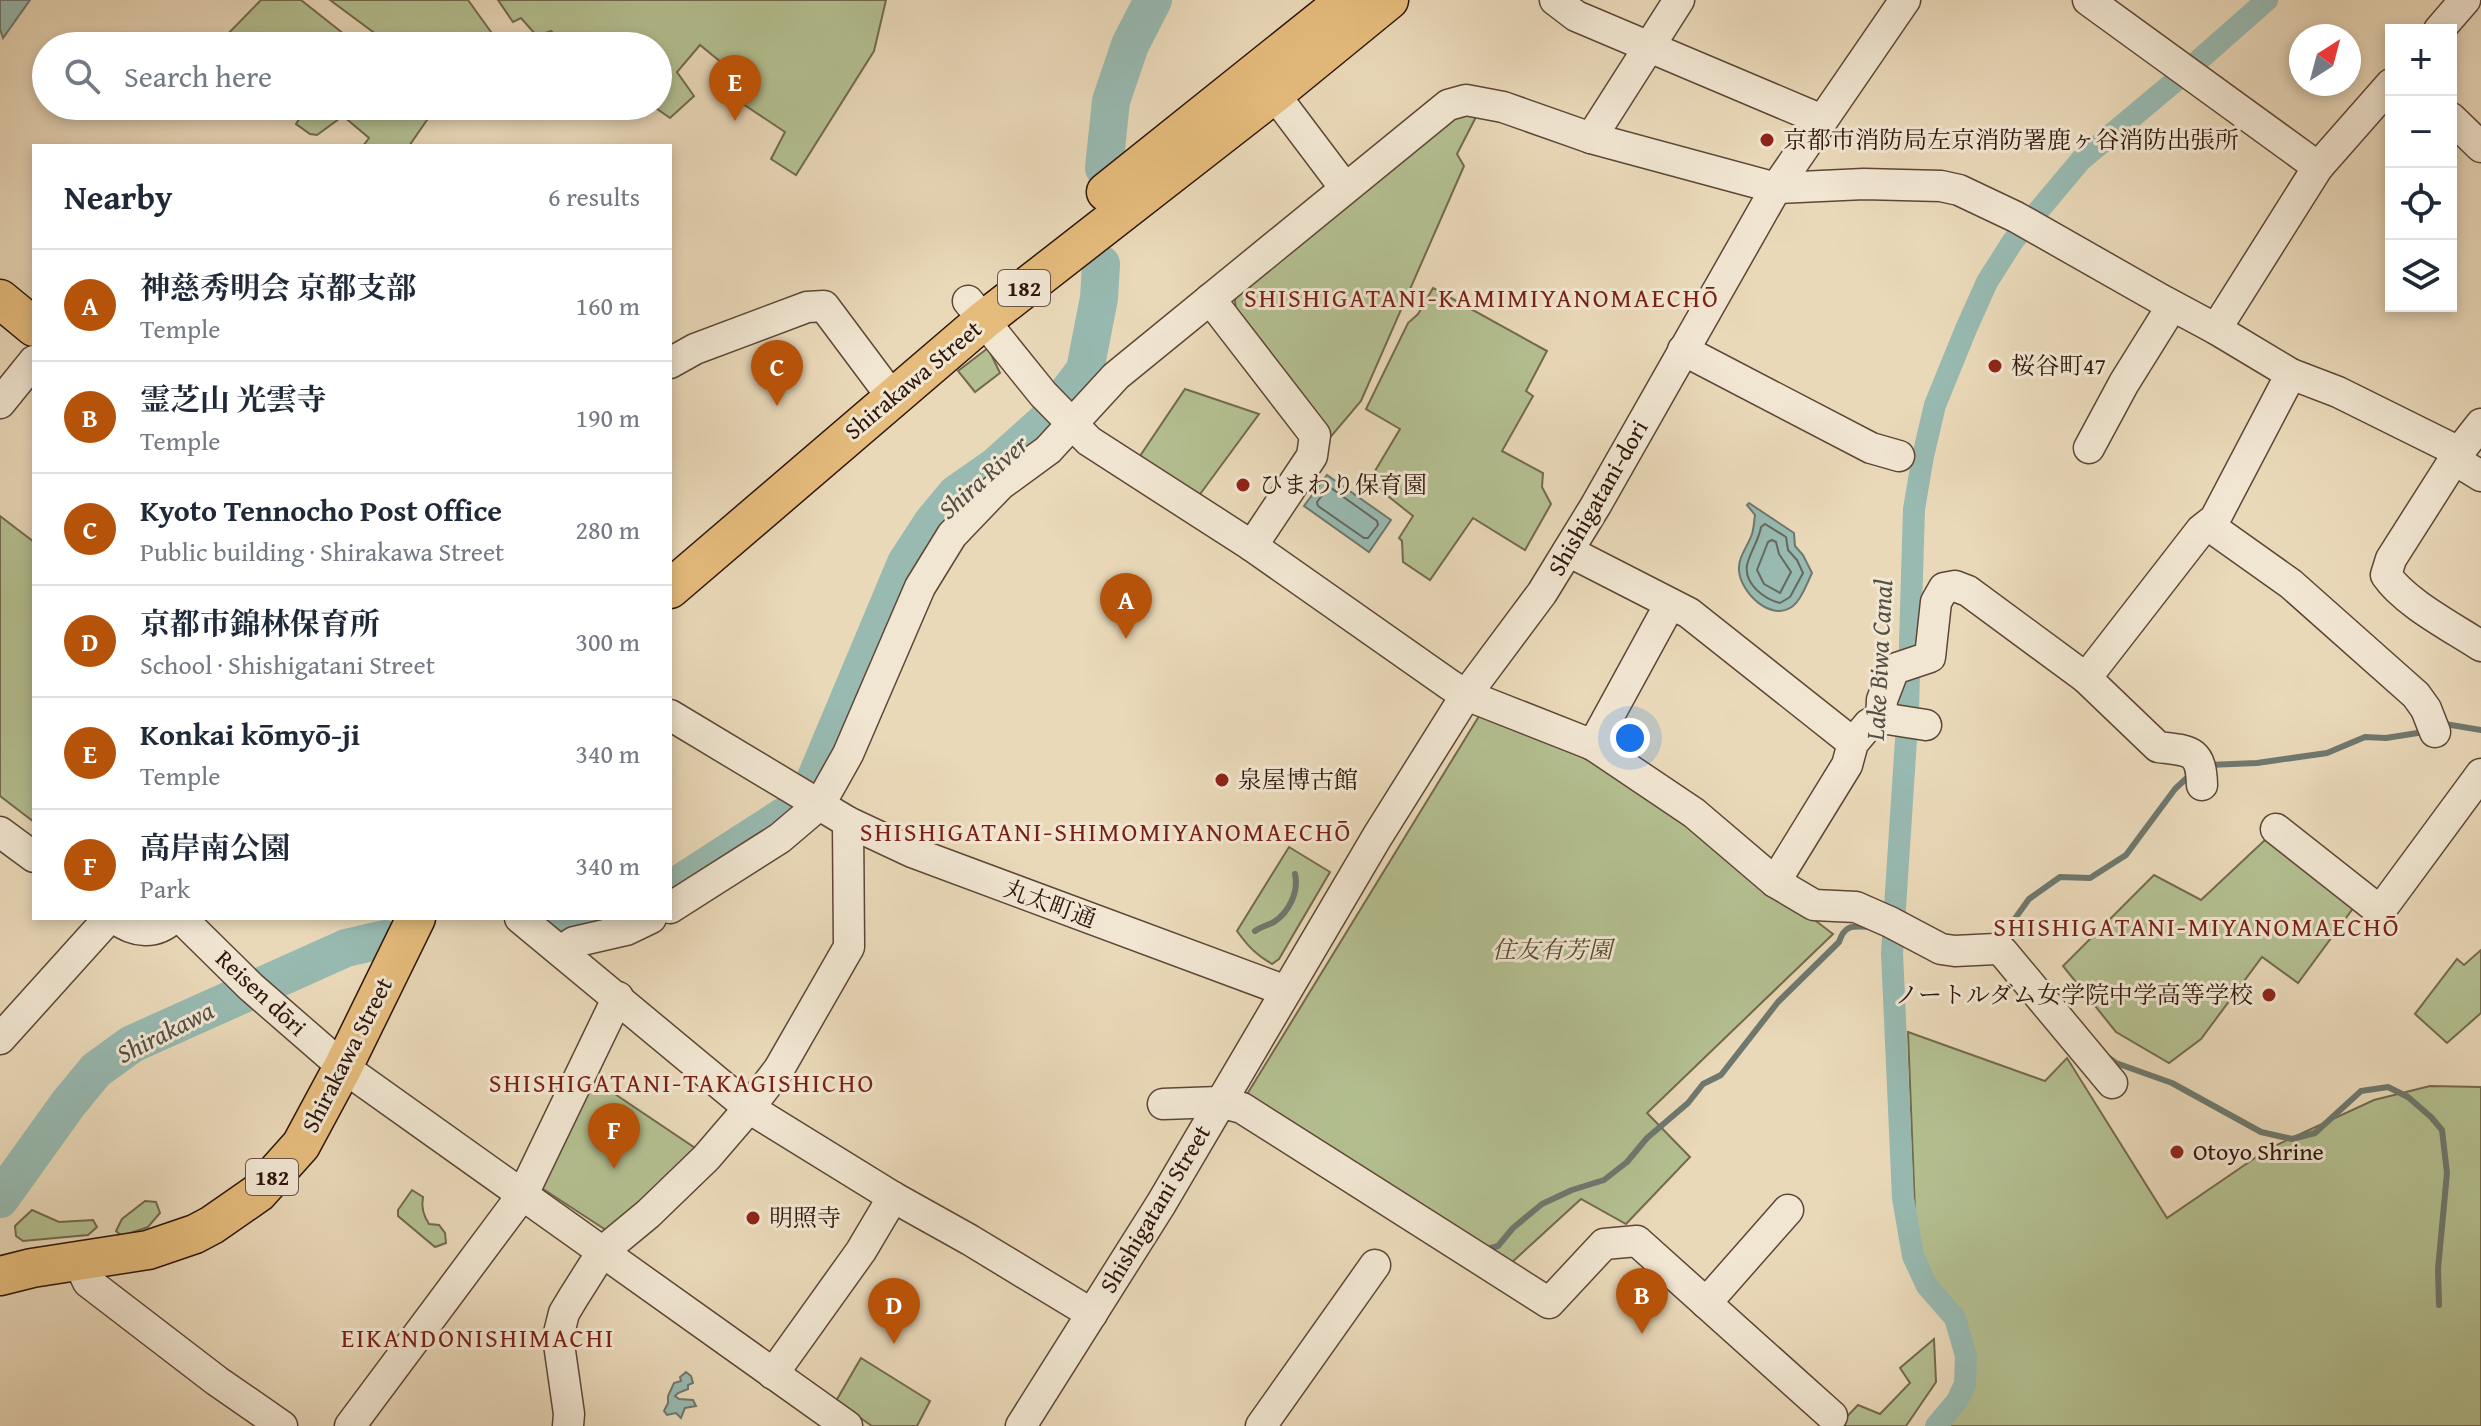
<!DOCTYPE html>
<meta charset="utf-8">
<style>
body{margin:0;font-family:"Gentium Book Plus","Noto Serif JP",serif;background:#f6f6f7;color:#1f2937}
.controls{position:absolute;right:24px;top:24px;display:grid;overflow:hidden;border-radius:0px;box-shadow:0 4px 12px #0003}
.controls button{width:72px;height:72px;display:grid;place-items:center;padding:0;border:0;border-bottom:2px solid #e0e1e3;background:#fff;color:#1f2937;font:40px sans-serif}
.compass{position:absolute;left:2289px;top:24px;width:72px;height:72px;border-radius:50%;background:#fff;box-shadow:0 4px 12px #0003;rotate:36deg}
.you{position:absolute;left:1630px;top:738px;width:28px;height:28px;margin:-20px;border:6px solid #fff;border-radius:50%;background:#1a73e8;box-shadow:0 0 0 12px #1a73e833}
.badge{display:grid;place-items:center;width:52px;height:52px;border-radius:50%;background:#b45309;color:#fff;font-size:26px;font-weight:700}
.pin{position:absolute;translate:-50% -66px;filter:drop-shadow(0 2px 4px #0008)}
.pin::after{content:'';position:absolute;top:42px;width:28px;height:24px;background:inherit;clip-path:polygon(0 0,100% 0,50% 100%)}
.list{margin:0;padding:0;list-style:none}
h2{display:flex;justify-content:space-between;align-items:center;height:104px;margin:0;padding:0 32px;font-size:34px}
h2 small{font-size:26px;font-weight:400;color:#747a83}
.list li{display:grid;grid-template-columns:52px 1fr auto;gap:24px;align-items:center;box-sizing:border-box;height:112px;padding:0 32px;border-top:2px solid #e0e1e3}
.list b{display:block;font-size:30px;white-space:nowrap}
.list p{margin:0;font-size:26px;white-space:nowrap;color:#747a83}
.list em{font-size:26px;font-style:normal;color:#747a83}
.icon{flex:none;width:44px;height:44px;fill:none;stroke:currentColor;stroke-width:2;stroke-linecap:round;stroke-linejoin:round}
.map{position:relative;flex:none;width:2481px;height:1426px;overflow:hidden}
.search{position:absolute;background:#fff;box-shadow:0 4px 12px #0003;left:32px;top:32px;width:640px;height:88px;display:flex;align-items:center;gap:20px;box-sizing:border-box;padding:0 28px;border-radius:44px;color:#747a83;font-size:30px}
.panel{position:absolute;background:#fff;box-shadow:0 4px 12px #0003;left:32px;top:144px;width:640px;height:776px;border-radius:0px}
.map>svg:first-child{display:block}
.green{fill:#b4c091;stroke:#726a4e;stroke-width:2}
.water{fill:#98bab1;stroke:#6e786e;stroke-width:2}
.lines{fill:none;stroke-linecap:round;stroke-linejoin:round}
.shore{stroke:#64685e;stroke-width:2}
.stream{stroke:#6e786e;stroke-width:6}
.canal{stroke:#98bab1;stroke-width:22}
.river{stroke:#98bab1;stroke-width:38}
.minor-casing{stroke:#5e4636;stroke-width:33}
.major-casing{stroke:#2f150a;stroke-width:41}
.minor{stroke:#f1e6d2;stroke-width:30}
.major{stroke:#e5bc7c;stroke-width:38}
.poi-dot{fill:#8f2418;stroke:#f1e6d2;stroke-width:3}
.labels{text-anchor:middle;stroke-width:6;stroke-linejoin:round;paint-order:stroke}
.shield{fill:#f1e6d2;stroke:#695446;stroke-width:2}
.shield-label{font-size:22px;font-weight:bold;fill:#2f150a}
.poi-label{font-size:24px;fill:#2f150a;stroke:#f1e6d2;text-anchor:start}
.street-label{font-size:24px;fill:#2f150a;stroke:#f1e6d2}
.park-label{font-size:24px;font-style:italic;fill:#574832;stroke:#f1e6d2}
.neighbourhood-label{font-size:26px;letter-spacing:2px;fill:#7a1f14;stroke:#f1e6d2}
.water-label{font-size:26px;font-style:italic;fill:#544f44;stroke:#f1e6d2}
</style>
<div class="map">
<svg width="2481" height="1426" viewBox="0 0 2481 1426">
<rect width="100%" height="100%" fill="#ead9b9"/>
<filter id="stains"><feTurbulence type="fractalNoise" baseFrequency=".0025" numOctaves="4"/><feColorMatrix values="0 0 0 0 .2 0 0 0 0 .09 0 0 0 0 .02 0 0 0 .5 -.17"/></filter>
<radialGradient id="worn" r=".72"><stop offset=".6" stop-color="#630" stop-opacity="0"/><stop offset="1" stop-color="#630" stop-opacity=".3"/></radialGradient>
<g class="green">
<polygon points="261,0 301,0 359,46 232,46 229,43 226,46 216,46"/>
<polygon points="330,0 468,0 501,46 392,46"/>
<polygon points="498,0 886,0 874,51 796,175 771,159 785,132 743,104 739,77 700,45 677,72 694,96 670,118 653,106 658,106 658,46 567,46 551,31 537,36 521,18 513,22"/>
<polygon points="307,106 434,106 436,107 409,146 363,146 369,138 343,116 317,135 310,134 296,124"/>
<polygon points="1478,113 1457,154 1464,166 1361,401 1328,440 1237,319 1234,291 1453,115"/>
<polygon points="1433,288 1547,351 1526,391 1533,396 1502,451 1543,473 1542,487 1551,504 1525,550 1473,518 1430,580 1403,562 1402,541 1399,538 1413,516 1369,481 1400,429 1366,409 1408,323 1418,314"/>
<polygon points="988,348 1000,373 975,392 958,371"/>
<polygon points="1185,389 1259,414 1195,501 1136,462"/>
<polygon points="0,516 34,542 34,822 0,796"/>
<polygon points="1484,708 1520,725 1642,788 1833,934 1647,1113 1690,1157 1626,1224 1581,1199 1510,1264 1246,1096"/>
<polygon points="2266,839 2354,907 2298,983 2262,957 2201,1039 2169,1063 2116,1032 2063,966 2154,875 2201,900"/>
<path d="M 1289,847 L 1330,872 L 1279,959 L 1272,964 C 1256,955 1247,945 1237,931 Z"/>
<polygon points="2481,950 2481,1013 2447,1043 2415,1014 2457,959 2464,965"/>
<polygon points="1908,1032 2045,1081 2067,1058 2167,1218 2268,1149 2374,1100 2430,1086 2481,1087 2481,1426 1939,1426 1975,1382 1916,1238"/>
<polygon points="594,1080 698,1150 612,1234 540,1187"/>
<path d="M 412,1190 L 423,1197 C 421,1207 423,1215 429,1224 L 439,1225 L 445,1233 L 446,1243 L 435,1247 L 398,1216 L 398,1210 Z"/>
<polygon points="145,1201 156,1202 160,1213 148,1227 122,1236 116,1231 122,1219"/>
<polygon points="32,1210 59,1222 93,1220 97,1227 88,1235 23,1241 16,1236 15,1226"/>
<polygon points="1934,1339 1936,1382 1906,1426 1838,1426 1858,1405 1880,1414 1910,1383 1900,1368"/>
<polygon points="861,1358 930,1401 917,1426 872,1426 836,1401"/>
</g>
<g class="water">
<polygon points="0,0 30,0 3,38 0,29"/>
<polygon points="1327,475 1391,520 1369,552 1304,506"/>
<path d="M 1749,503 L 1794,533 L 1795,546 L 1803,555 L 1812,573 C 1807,583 1802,599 1793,606 C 1771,623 1740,592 1739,570 C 1738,557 1748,546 1752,534 C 1754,528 1754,521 1755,515 L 1747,505 Z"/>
<polygon points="686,1372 691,1376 693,1383 688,1385 688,1389 678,1393 675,1396 679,1399 693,1400 696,1406 685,1408 681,1418 676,1413 667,1415 664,1411 668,1403 668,1396 674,1383 681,1381 680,1377"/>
</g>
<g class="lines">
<g class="shore">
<polygon points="1331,488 1377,521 1378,525 1368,538 1364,538 1318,506 1317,502 1327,489"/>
<path d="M 1765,524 L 1786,537 L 1788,550 L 1797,560 L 1803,573 L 1790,597 L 1780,603 C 1764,599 1744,584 1747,565 C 1750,552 1759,540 1761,527 Z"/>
<polygon points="1772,540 1776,542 1779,554 1791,572 1780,593 1764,584 1757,570 1768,542"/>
</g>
<g class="stream">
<polyline points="2442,725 2445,724 2481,730"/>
<polyline points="2208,765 2257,763 2327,753 2365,737 2386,738 2424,732"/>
<path d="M 1255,931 C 1261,927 1268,925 1274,922 C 1289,912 1299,892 1295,874"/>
<polyline points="2010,947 2011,924 2029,899 2060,877 2090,878 2126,855 2175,789 2191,774"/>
<polyline points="2106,1056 2116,1063 2172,1083 2261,1132 2292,1139 2315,1133 2361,1091 2388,1087 2408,1097 2431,1117 2442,1130 2447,1173 2438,1269 2439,1305"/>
<path d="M 1484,1250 L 1498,1246 L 1513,1228 L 1542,1204 L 1572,1190 L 1604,1180 L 1627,1162 L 1647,1138 L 1688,1103 L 1703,1084 L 1721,1075 L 1778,1002 L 1839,942 C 1845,924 1853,926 1871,927"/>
</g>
<polyline class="canal" points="1936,1426 1957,1401 1965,1384 1966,1356 1955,1318 1927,1286 1913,1256 1903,1198 1892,953 1908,709 1914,509 1923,456 1935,405 1966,329 1987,282 2013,241 2081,160 2174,82 2267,0"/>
<g class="river">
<polyline points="1104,168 1111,101 1130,45 1153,0"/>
<polyline points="815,780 906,563 932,523 956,494 996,466 1046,421 1085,370 1099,298 1101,264"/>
<polyline points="670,890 783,817"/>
<polyline points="546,926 607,918"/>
<polyline points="0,1199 68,1104 96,1070 132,1044 346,948 385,939"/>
</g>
<g class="minor-casing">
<g id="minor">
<polyline points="1555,0 1576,16 1822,120"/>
<polyline points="2088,0 2318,167"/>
<polyline points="2439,30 2465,0"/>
<polyline points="1262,78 1345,188"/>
<polyline points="2451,118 2481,147"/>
<polyline points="1591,138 1679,0"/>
<polyline points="1210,299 1315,435 1312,456 1252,546"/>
<polyline points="968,301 1043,394 1089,441 1252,546 1450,685 1466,695 1593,745 1694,813 1775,882 1814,905 1856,907 1890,922 1941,949 1955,951 1996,949 2002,951 2112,1083"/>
<polyline points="2216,329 2318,167 2391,84"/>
<polyline points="1683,350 1871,448 1899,456"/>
<polyline points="670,363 695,349 807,307 824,306 892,397"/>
<polyline points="0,403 34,361"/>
<path d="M 2481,424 L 2459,452 L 2391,559 L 2386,575 C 2405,603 2452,627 2481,646"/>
<polyline points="2089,448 2124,383 2172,306"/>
<polyline points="2455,460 2481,476"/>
<polyline points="2208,525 2291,584 2416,695 2426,709 2435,732"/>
<polyline points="1568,551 1689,613 1853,743"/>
<polyline points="2086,678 2201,530 2215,519 2291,374"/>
<polyline points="670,715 848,822 912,852 1286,991"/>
<path d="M 1881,718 L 1882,700 L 1894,669 L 1930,657 L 1936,602 L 1944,588 L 1955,586 L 1968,591 L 2086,678 L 2158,747 C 2190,751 2201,749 2202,785"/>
<polyline points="1593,745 1670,604"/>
<polyline points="2276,829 2380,911 2481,774"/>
<polyline points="0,832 34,857"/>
<polyline points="1775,882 1847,765 1853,743 1869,724 1881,718 1926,725"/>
<polyline points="670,908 780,838 820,804 848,754 920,587 952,535 1000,485 1048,450 1116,376 1448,105 1466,100 1503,107 1591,138 1776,188 1864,184 1941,186 1959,190 2016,217 2162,300 2216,329 2291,374 2338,392 2459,452"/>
<path d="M 115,918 C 134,933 156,935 173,918"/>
<polyline points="181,918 251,987 343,1067 847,1426"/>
<polyline points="520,918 749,1108 893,1197 970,1240 1092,1314"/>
<polyline points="561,951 574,942 626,930 651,918"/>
<polyline points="0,1039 109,918"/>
<polyline points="1163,1104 1219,1102 1242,1108 1549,1303 1604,1244 1637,1241 1832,1416"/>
<polyline points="78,1261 88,1282 217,1381 282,1426"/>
<polyline points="1706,1303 1788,1210"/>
<polyline points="773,1374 861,1251 893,1197"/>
<polyline points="350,1426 523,1194 618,997"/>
<polyline points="568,1426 569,1414 558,1337 564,1313 573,1298 602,1252 648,1214 706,1158 749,1108 779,1069 849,947 848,822"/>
<polyline points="1021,1426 1161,1204 1377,837 1466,695 1542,593 1596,505 1776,188 1905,0"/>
<polyline points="1261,1426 1375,1265"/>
</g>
</g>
<g class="major-casing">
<g id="major">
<polyline points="1106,192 1346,0"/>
<polyline points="0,299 34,327"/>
<polyline points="670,589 984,320 1274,94 1389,0"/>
<polyline points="0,1276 32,1268 148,1250 195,1234 212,1225 258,1193 301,1145 343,1067 416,918"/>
</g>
</g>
<use href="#minor" class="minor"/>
<use href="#major" class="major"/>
</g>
<g class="poi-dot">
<circle cx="1767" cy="140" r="8"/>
<circle cx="1995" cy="366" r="8"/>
<circle cx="1243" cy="485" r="8"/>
<circle cx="1222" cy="780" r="8"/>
<circle cx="2269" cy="995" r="8"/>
<circle cx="2177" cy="1152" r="8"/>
<circle cx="753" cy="1218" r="8"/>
</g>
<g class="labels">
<g class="shield">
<rect x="998" y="270" width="52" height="36" rx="6"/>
<rect x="246" y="1159" width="52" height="36" rx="6"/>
</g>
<g class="shield-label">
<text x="1024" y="296">182</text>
<text x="272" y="1185">182</text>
</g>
<g class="poi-label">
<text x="1783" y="148">京都市消防局左京消防署鹿ヶ谷消防出張所</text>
<text x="2011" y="374">桜谷町47</text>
<text x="1259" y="493">ひまわり保育園</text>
<text x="1238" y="788">泉屋博古館</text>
<text x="2253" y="1003" text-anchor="end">ノートルダム女学院中学高等学校</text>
<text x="2193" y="1160">Otoyo Shrine</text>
<text x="769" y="1226">明照寺</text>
</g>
<g class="street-label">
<text transform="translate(913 380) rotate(-40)" y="8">Shirakawa Street</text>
<text transform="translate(1598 498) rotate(-60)" y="8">Shishigatani-dori</text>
<text transform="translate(1050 904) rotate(20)" y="8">丸太町通</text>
<text transform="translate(261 993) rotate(43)" y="8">Reisen dōri</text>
<text transform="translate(347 1055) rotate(-63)" y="8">Shirakawa Street</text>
<text transform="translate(1155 1209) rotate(-59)" y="8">Shishigatani Street</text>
</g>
<g class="park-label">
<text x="1552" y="958">住友有芳園</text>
</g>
<g class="neighbourhood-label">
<text x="1482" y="307">SHISHIGATANI-KAMIMIYANOMAECHŌ</text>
<text x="1106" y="841">SHISHIGATANI-SHIMOMIYANOMAECHŌ</text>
<text x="2197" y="936">SHISHIGATANI-MIYANOMAECHŌ</text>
<text x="682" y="1092">SHISHIGATANI-TAKAGISHICHO</text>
<text x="478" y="1347">EIKANDONISHIMACHI</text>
</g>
<g class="water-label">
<text transform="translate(983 477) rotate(-42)" y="9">Shira River</text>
<text transform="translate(1879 660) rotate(-87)" y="9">Lake Biwa Canal</text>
<text transform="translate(165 1032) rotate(-27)" y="9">Shirakawa</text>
</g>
</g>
<rect width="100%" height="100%" filter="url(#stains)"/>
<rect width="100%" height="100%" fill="url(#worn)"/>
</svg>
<div class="controls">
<button>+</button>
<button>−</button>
<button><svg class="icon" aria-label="locate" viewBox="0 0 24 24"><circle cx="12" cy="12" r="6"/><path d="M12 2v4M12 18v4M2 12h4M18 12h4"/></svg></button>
<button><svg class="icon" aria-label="layers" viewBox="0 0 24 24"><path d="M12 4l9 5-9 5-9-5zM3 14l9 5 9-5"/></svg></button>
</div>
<svg class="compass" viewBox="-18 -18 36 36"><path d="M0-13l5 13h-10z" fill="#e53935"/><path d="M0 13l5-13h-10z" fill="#747a83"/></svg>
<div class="you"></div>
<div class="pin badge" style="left:1126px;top:639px">A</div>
<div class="pin badge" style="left:1642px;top:1334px">B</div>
<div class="pin badge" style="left:777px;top:406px">C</div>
<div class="pin badge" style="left:894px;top:1344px">D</div>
<div class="pin badge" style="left:735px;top:121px">E</div>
<div class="pin badge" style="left:614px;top:1169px">F</div>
<div class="search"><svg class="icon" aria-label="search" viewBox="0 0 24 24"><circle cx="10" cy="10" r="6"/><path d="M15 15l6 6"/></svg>Search here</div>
<section class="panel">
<h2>Nearby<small>6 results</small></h2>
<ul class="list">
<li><span class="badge">A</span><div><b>神慈秀明会 京都支部</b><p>Temple</p></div><em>160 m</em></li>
<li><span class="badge">B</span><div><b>霊芝山 光雲寺</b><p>Temple</p></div><em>190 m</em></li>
<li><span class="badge">C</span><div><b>Kyoto Tennocho Post Office</b><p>Public building · Shirakawa Street</p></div><em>280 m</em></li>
<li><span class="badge">D</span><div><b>京都市錦林保育所</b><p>School · Shishigatani Street</p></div><em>300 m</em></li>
<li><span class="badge">E</span><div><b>Konkai kōmyō-ji</b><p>Temple</p></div><em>340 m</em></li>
<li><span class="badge">F</span><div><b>高岸南公園</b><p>Park</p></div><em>340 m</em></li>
</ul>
</section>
</div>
